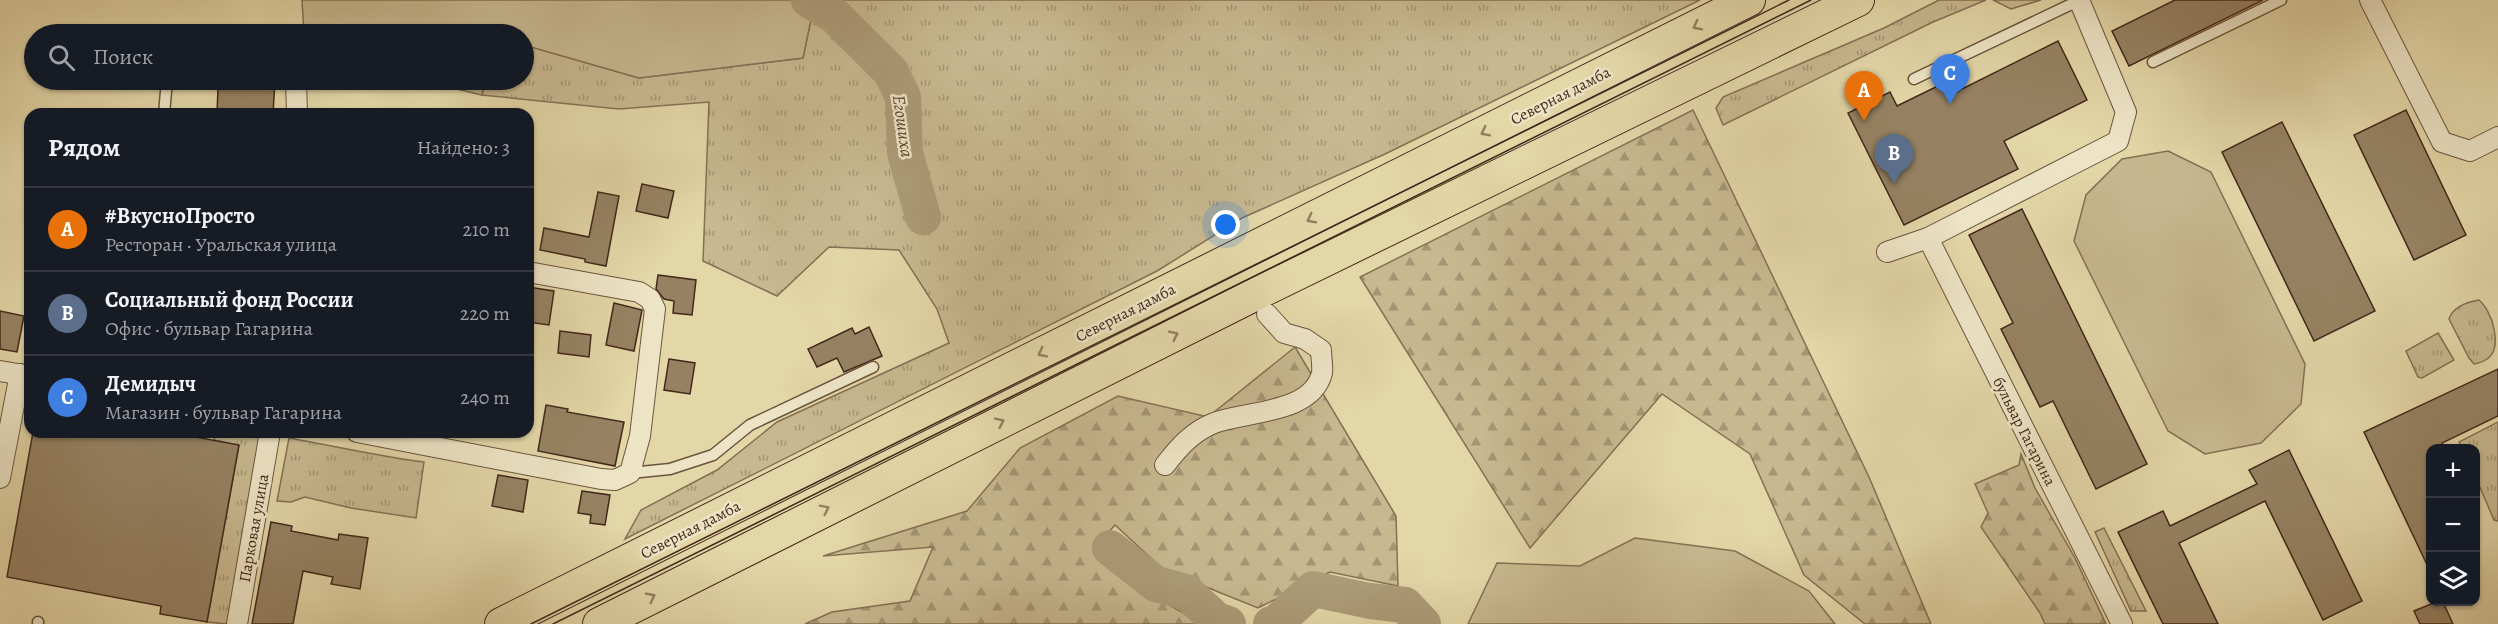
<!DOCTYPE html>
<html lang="ru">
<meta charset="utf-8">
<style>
body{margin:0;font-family:Alegreya,serif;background:#242831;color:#f1f3f6}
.controls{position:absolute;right:18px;bottom:18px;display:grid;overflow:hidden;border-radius:12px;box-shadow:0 2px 4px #0004}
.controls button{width:54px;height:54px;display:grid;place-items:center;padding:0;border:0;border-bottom:2px solid #363941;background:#171b24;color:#f1f3f6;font:30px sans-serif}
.you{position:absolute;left:1226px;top:225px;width:21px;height:21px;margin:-15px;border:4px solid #fff;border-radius:50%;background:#1a73e8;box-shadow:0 0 0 9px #1a73e833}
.badge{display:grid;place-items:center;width:39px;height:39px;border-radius:50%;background:#2563eb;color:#fff;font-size:20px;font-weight:700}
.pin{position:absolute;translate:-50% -50px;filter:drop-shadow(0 2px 3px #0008)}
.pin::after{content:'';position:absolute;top:32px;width:21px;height:18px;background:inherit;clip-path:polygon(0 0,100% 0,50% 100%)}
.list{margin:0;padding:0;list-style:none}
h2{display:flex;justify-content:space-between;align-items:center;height:78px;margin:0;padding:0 24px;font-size:26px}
h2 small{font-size:20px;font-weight:400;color:#9ea1a6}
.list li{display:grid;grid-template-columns:39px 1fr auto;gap:18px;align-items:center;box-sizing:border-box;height:84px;padding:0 24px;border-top:2px solid #363941}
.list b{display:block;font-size:22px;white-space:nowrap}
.list p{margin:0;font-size:20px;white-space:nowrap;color:#9ea1a6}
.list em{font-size:20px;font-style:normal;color:#9ea1a6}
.icon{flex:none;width:33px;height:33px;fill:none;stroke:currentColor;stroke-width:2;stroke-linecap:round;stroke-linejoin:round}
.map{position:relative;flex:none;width:2498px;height:624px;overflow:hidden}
.search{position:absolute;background:#171b24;box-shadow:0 2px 4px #0004;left:24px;top:24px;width:510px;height:66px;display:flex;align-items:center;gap:15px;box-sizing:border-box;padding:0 21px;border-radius:33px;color:#9ea1a6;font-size:22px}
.panel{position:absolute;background:#171b24;box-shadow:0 2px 4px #0004;left:24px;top:108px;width:510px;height:330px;border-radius:18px}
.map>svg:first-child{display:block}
.grass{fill:url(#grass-tufts);stroke:#857054;stroke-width:1.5}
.forest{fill:url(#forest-firs);stroke:#857054;stroke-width:1.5}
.garden{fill:#c8b88f;stroke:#857054;stroke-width:1.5}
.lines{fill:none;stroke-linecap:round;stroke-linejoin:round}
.stream{stroke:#826d52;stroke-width:6}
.river{stroke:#ac9b77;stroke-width:36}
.building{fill:#968263;stroke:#42281a;stroke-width:1.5}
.service-casing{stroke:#6a543d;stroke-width:13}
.minor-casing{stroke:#6a543d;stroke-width:22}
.primary-casing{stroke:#42281a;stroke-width:34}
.service{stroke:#ede4c6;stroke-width:10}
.minor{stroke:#ede4c6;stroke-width:20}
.primary{stroke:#e3d6a7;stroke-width:32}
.tram{stroke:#42281a;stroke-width:1.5}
.oneway{stroke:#927f60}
.labels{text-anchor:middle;stroke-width:5;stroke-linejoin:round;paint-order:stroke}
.street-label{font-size:16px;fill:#42281a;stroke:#ede4c6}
.water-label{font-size:18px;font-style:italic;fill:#5c4531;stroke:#ede4c6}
</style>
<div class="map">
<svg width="2498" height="624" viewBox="0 0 2498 624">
<defs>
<pattern id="grass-tufts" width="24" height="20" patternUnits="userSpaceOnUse" patternTransform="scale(1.5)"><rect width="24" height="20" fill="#c8b88f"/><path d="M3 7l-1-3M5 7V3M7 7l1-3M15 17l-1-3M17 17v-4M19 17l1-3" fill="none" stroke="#a49674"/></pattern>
<pattern id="forest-firs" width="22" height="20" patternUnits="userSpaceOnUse" patternTransform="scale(1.5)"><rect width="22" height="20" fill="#c8b88f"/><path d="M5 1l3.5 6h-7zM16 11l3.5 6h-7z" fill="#a49674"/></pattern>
</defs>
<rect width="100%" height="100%" fill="#e3d6a7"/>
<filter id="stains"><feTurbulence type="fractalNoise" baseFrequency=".00333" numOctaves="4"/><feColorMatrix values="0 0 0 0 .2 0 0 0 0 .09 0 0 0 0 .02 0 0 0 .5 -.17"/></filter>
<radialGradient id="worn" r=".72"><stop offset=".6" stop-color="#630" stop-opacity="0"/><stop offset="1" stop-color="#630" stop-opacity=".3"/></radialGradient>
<g class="grass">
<polygon points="815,0 1700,0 1385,154 1242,218 1157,271 625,539 641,510 717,470 777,422 949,343 937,309 899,250 829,247 777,296 703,261 709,102 619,109 482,95 485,80 524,80 524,45 639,78 803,58"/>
<polygon points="1939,0 1986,0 1933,22 1723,125 1716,108 1723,97 1884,28"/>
<polygon points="1993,0 2041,0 2011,9"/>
<path d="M 2479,300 C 2486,306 2488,312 2492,321 C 2498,342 2498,360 2474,364 L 2469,358 L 2449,319 C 2453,307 2467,302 2479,300 Z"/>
<polygon points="2438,333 2454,360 2422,378 2418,377 2406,351"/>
<polygon points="2498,422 2498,521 2494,520 2476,478 2476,448 2462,448 2459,442"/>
<polygon points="216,432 256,432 262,438 262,451 227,624 207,622 239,445 214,440"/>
<path d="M 289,438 C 335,446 378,456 424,462 L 416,518 L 351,508 L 305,497 L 291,502 L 277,501 Z"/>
<polygon points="2104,528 2146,611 2131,611 2095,532"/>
</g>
<g class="forest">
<polygon points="1693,110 1869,477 1931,624 1865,624 1804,575 1750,454 1662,394 1530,548 1360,277"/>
<polygon points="1295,347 1396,516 1398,586 1330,572 1258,608 1164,570 1115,525 1094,548 1135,586 1203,624 805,624 832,612 910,601 933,547 823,556 967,511 1020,448 1118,396 1208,417"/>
<polygon points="2021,454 2035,488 2075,558 2106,624 2045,624 2040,613 1981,527 1988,513 1975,484 2019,465"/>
</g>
<g class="garden">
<polygon points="302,0 815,0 803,58 639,78 524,45 524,34 304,34"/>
<polygon points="419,80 485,80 482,95"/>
<polygon points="2168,151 2211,172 2305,364 2301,404 2261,443 2205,454 2168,431 2074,241 2086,195 2122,159"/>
<polygon points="1635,538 1735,551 1809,591 1835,624 1468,624 1497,563 1580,566"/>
</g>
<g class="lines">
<polyline class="stream" points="1214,624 1217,620"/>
<g class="river">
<polyline points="809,0 835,16 891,72 903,97 905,153 923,217"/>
<polyline points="1110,548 1156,584 1186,592 1217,620 1228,624"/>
<polyline points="1271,624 1277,622 1313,589 1370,601 1405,605 1423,624"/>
</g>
</g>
<g class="building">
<polygon points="2175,0 2263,0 2129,66 2112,31"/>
<polygon points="2058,41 2087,100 2004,141 2018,169 1904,225 1848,113 1890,92 1897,106 1950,80 1956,92"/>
<polygon points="234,80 275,80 273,114 217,114 218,88 234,89"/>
<polygon points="2406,110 2466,235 2414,260 2354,135"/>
<polygon points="2282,122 2375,311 2314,341 2222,152"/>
<polygon points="642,184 674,191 668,218 636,211"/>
<polygon points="598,192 619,196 606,266 585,262 585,259 540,250 544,228 589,237"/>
<polygon points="2022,209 2147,464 2096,489 2053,401 2040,407 2001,329 2013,323 1969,235"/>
<polygon points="658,275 696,280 692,315 673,313 674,301 664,299 656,289"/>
<polygon points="528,287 554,291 549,325 528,322"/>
<polygon points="614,303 642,310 634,351 606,345"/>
<polygon points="0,311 24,316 17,352 0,349"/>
<polygon points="869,327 882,356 844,372 837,358 817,367 808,349 852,328 855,334"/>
<polygon points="560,331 591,335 589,357 558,353"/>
<polygon points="669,359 695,363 690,394 664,390"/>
<polygon points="2498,369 2498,416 2442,443 2444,448 2430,448 2430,571 2364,432"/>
<polygon points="546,405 568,409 567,412 624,422 615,466 538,451"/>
<polygon points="33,432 97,432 122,436 122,432 186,432 185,435 239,445 207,622 160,614 161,606 7,577"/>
<polygon points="2289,450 2362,601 2323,620 2265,501 2179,543 2218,624 2163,624 2118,532 2163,511 2170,526 2257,484 2249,470"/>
<polygon points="498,475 528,480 523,512 492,506"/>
<polygon points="582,491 610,495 605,525 590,523 591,515 578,513"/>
<polygon points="271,522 292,526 291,531 338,540 339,534 368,538 360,589 331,584 333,577 303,571 293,624 252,624"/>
<polygon points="2436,602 2443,602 2453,624 2420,624 2414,611"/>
</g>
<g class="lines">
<g class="service-casing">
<g id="service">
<polyline points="2153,62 2281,0"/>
<polyline points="1914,79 2078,1"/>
<polyline points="164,114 167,80"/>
<polyline points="630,473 670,469 713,455 750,425 873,367"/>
<polyline points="38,624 38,622"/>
</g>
</g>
<g class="minor-casing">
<g id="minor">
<polyline points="2370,0 2442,142 2470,151 2498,137"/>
<polyline points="296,80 297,114"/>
<polyline points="1928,238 2122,624"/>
<polyline points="1887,252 1928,238 2118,141 2126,112 2079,0"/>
<polyline points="0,371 30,376"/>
<polyline points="357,432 601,479 615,480 630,473 640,436 655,309 650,299 639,292 528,272"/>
<path d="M 1165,465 C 1179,447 1192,432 1214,423 C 1246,411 1312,414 1322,373 C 1323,366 1321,357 1321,350 L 1305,339 L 1284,333 L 1267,314"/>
<polyline points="0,478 20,374"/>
<polyline points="237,624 270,432"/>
</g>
</g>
<g class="primary-casing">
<g id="primary">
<polyline points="501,624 1749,0"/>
<polyline points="599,624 1258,293 1858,0"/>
</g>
</g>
<use href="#service" class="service"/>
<use href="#minor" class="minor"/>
<use href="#primary" class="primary"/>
<g class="tram">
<polyline points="531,624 1789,0"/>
<polyline points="553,624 1811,0"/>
</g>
</g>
<defs><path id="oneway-chevron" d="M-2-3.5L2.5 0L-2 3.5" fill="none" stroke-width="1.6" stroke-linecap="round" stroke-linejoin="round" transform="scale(1.5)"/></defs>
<g class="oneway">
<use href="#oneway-chevron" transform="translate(1697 26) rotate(153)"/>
<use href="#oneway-chevron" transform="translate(1485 132) rotate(153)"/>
<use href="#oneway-chevron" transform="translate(1311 219) rotate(153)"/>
<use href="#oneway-chevron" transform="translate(1174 335) rotate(-26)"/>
<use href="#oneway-chevron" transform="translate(1042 353) rotate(153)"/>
<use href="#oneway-chevron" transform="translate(1000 422) rotate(-26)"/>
<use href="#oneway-chevron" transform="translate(825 509) rotate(-26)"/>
<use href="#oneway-chevron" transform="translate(651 597) rotate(-27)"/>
</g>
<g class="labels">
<g class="street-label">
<text transform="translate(1560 95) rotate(-27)" y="6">Северная дамба</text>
<text transform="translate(1125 312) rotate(-27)" y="6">Северная дамба</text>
<text transform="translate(2025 431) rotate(63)" y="6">бульвар Гагарина</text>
<text transform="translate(253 528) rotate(-80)" y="6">Парковая улица</text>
<text transform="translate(690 529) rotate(-27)" y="6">Северная дамба</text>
</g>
<g class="water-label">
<text transform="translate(903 126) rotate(82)" y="6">Егошиха</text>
</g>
</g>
<rect width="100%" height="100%" filter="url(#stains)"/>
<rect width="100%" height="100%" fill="url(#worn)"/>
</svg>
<div class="controls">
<button>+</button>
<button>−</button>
<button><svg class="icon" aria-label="layers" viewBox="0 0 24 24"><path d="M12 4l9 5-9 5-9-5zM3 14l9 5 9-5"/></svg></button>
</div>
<div class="you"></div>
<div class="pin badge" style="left:1864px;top:121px;background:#e8710a">A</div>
<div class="pin badge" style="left:1894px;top:184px;background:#5c6f8a">B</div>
<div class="pin badge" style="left:1950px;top:104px;background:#3f7fe0">C</div>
<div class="search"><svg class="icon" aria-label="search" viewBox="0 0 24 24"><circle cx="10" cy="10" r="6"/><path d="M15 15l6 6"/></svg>Поиск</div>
<section class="panel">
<h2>Рядом<small>Найдено: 3</small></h2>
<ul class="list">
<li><span class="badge" style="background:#e8710a">A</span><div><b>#ВкусноПросто</b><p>Ресторан · Уральская улица</p></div><em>210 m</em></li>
<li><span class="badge" style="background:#5c6f8a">B</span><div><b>Социальный фонд России</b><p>Офис · бульвар Гагарина</p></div><em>220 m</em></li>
<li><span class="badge" style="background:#3f7fe0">C</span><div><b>Демидыч</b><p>Магазин · бульвар Гагарина</p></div><em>240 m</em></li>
</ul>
</section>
</div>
